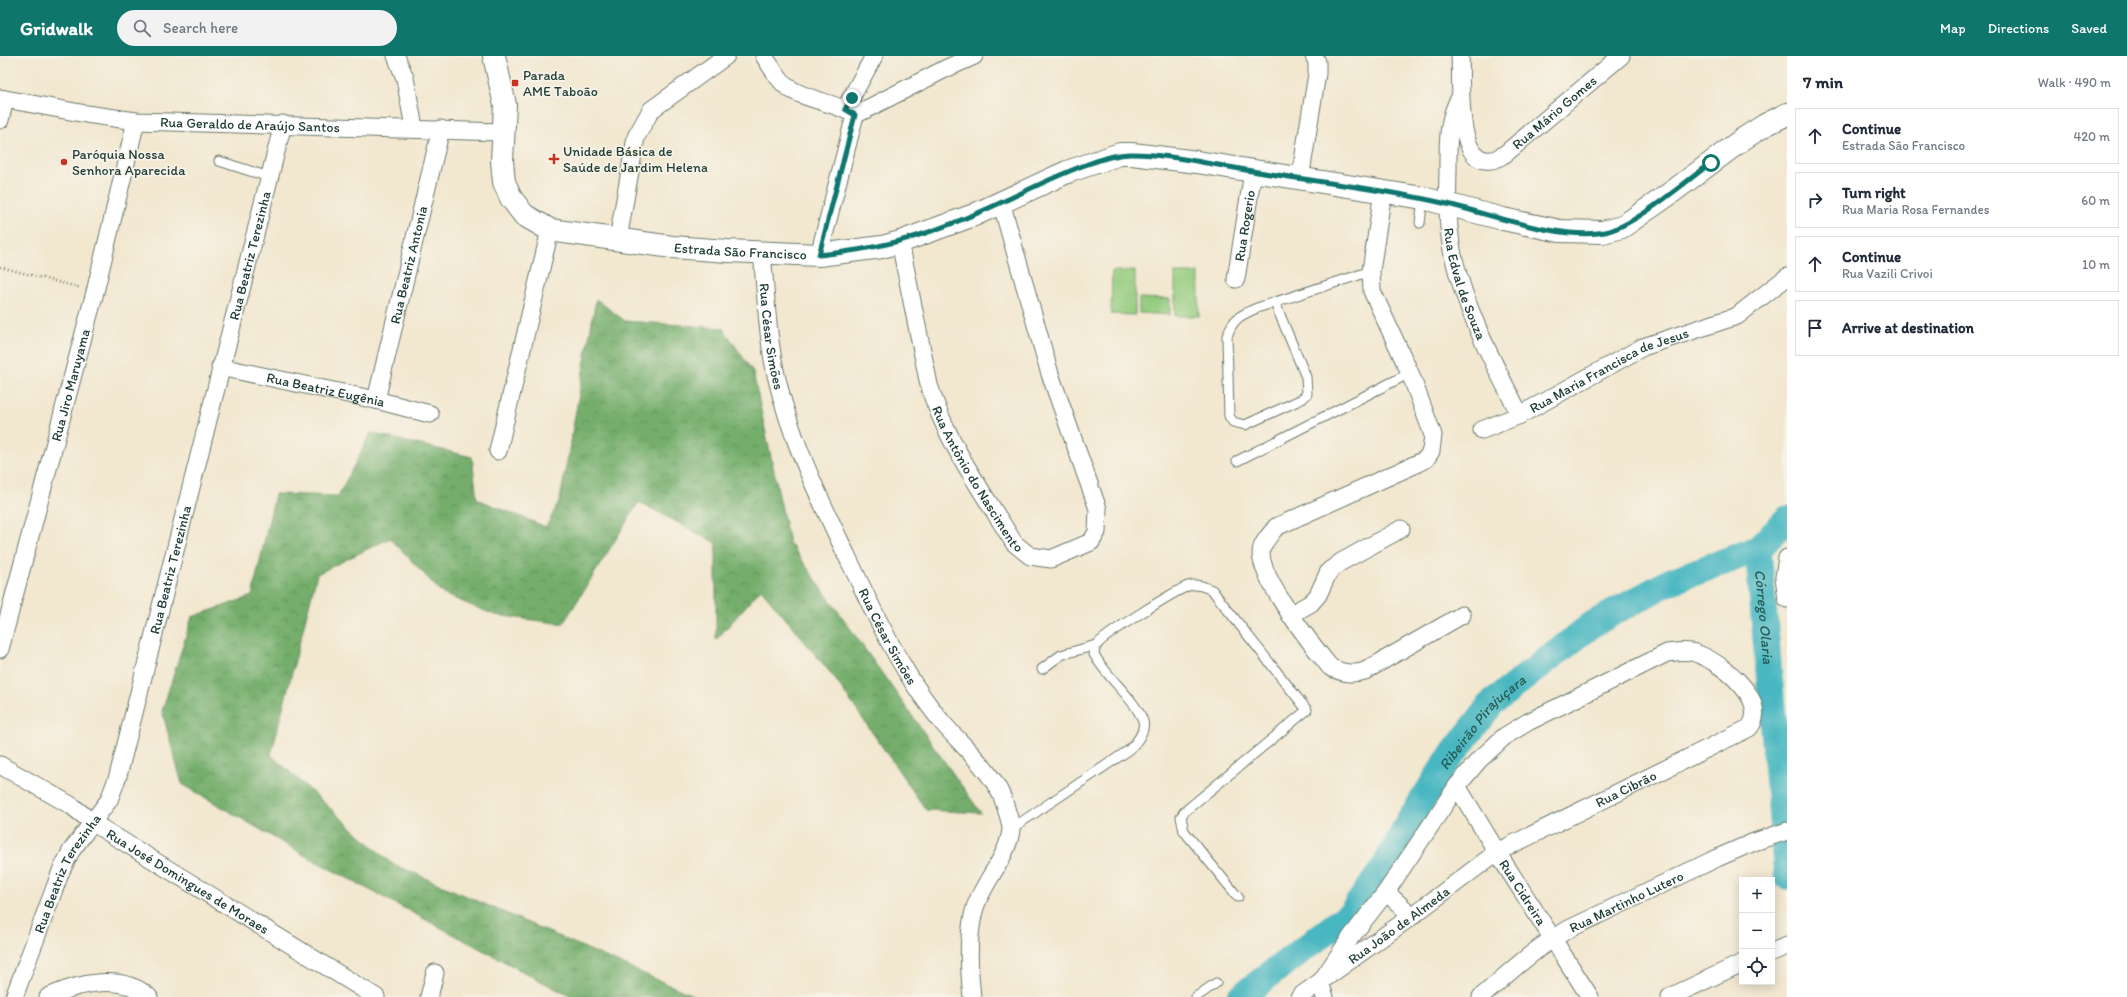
<!DOCTYPE html>
<meta charset="utf-8">
<style>
body{margin:0;font-family:Itim,sans-serif;background:#f2f2f3;color:#1f2937}
.controls{position:absolute;right:12px;bottom:12px;display:grid;overflow:hidden;border-radius:0px;box-shadow:0 2px 10px #0003}
.controls button{width:36px;height:36px;display:grid;place-items:center;padding:0;border:0;border-bottom:1px solid #e0e1e3;background:#fff;color:#1f2937;font:20px sans-serif}
.stop{position:absolute;width:12px;height:12px;margin:-9px;border:3px solid #0f766e;border-radius:50%;background:#fff}
.stop.end{background:#0f766e;border-color:#fff;box-shadow:0 1px 4px #0008}
.list{margin:0;padding:0;list-style:none}
h2{display:flex;justify-content:space-between;align-items:center;height:52px;margin:0;padding:0 16px;font-size:17px}
h2 small{font-size:13px;font-weight:400;color:#747a83}
.list li{display:grid;grid-template-columns:26px 1fr auto;gap:12px;align-items:center;box-sizing:border-box;height:56px;margin:0 8px 8px;padding:0 8px;border:1px solid #e0e1e3;border-radius:0px}
.list b{display:block;font-size:15px;white-space:nowrap}
.list p{margin:0;font-size:13px;white-space:nowrap;color:#747a83}
.list em{font-size:13px;font-style:normal;color:#747a83}
.icon{flex:none;width:22px;height:22px;fill:none;stroke:currentColor;stroke-width:2;stroke-linecap:round;stroke-linejoin:round}
.map{position:relative;flex:none;width:1787px;height:941px;overflow:hidden}
header{display:flex;align-items:center;gap:24px;box-sizing:border-box;height:56px;padding:0 20px;background:#0f766e;color:#fff}
header strong{font-size:19px}
nav{display:flex;gap:22px;margin-inline-start:auto;font-size:14px}
.search{width:280px;height:36px;background:#f2f2f3;display:flex;align-items:center;gap:10px;box-sizing:border-box;padding:0 14px;border-radius:22px;color:#747a83;font-size:15px}
main{display:flex}
aside{flex:1;background:#fff}
.map>svg:first-child{display:block}
.grass{fill:#92ca7c;stroke:#588458}
.forest{fill:url(#forest-crowns);stroke:#4a7650}
.lines{fill:none;stroke-linecap:round;stroke-linejoin:round}
.river{stroke:#48b7c1;stroke-width:27}
.service-casing{stroke:#69786a;stroke-width:11}
.minor-casing{stroke:#69786a;stroke-width:19}
.secondary-casing{stroke:#69786a;stroke-width:24}
.path{stroke:#69786a;stroke-width:2.5;stroke-dasharray:1 3;stroke-linecap:butt}
.service{stroke:#fff;stroke-width:9}
.minor{stroke:#fff;stroke-width:17}
.secondary{stroke:#fff;stroke-width:22}
.route{stroke:#0f766e;stroke-width:5}
.poi-dot{fill:#c8321e;stroke:#f7f3e8;stroke-width:1.5}
.labels{text-anchor:middle;stroke-width:3.5;stroke-linejoin:round;paint-order:stroke}
.poi-label{font-size:14px;fill:#1f3d34;stroke:#f7f3e8;text-anchor:start}
.street-label{font-size:14px;fill:#1f3d34;stroke:#f7f3e8}
.water-label{font-size:15px;font-style:italic;fill:#295c57;stroke:#f7f3e8}
</style>
<header>
<strong>Gridwalk</strong>
<div class="search"><svg class="icon" aria-label="search" viewBox="0 0 24 24"><circle cx="10" cy="10" r="6"/><path d="M15 15l6 6"/></svg>Search here</div>
<nav><a>Map</a><a>Directions</a><a>Saved</a></nav>
</header>
<main>
<div class="map">
<svg width="1787" height="941" viewBox="0 0 1787 941">
<defs>
<pattern id="forest-crowns" width="20" height="18" patternUnits="userSpaceOnUse"><rect width="20" height="18" fill="#75ae6c"/><path d="M2 6a3 3 0 1 1 6 0M12 15a3 3 0 1 1 6 0" fill="none" stroke="#5f8f5a"/></pattern>
</defs>
<rect width="100%" height="100%" fill="#f7f3e8"/>
<filter id="ink" filterUnits="userSpaceOnUse"><feTurbulence type="fractalNoise" baseFrequency=".025" numOctaves="2"/><feDisplacementMap in="SourceGraphic" scale="8" xChannelSelector="R" yChannelSelector="G"/><feConvolveMatrix kernelMatrix="1 2 1 2 8 2 1 2 1" color-interpolation-filters="sRGB"/></filter>
<filter id="wash" filterUnits="userSpaceOnUse"><feTurbulence type="fractalNoise" baseFrequency=".012" numOctaves="4" result="noise"/><feDisplacementMap in="SourceGraphic" scale="16" xChannelSelector="R" yChannelSelector="G"/><feGaussianBlur stdDeviation="0.9" result="paint"/><feColorMatrix in="noise" values="0 0 0 0 0 0 0 0 0 0 0 0 0 0 0 0 0 1.4 0 .05"/><feComposite in="paint" operator="in"/></filter>
<g filter="url(#wash)">
<rect width="100%" height="100%" fill="#f2e7cf"/>
<g class="grass">
<polygon points="1112,215 1135,215 1135,259 1111,258"/>
<rect x="1175" y="217" width="24" height="43"/>
<polygon points="1139,242 1170,243 1170,259 1139,257"/>
</g>
<polygon class="forest" points="596,243 625,265 723,272 753,316 789,486 981,757 926,754 833,620 761,533 716,584 716,487 639,446 563,568 495,559 443,538 390,482 317,518 271,699 391,807 697,941 571,941 304,799 182,728 162,655 192,561 252,540 275,438 338,440 371,377 472,401 477,443 546,471 560,444"/>
<g class="lines">
<g class="river">
<path id="s1" d="M 1758,493 L 1787,820"/>
<path id="s2" d="M 1240,941 L 1351,857 L 1384,812 L 1411,762 L 1446,707 L 1492,647 L 1593,568 L 1669,526 L 1758,493 L 1787,463"/>
</g>
</g>
</g>
<g filter="url(#ink)">
<g class="lines">
<g class="service-casing">
<g id="service">
<polyline points="219,105 269,121"/>
<polyline points="1420,167 1423,142"/>
<path d="M 1275,247 L 1306,321 L 1307,338 L 1302,343 L 1245,369 L 1233,366 L 1229,360 L 1227,280 C 1233,262 1241,259 1257,252 L 1371,215"/>
<polyline points="1237,405 1410,317"/>
<polyline points="1042,613 1061,599 1096,589"/>
<path d="M 1011,773 L 1129,694 C 1136,687 1146,676 1143,665 C 1136,644 1105,620 1094,598 C 1095,595 1095,591 1097,589 C 1102,580 1177,534 1188,530 C 1197,527 1205,531 1212,534 L 1307,654 L 1184,756 L 1181,761 L 1184,775 L 1238,841"/>
<polyline points="1196,941 1216,927"/>
</g>
</g>
<g class="minor-casing">
<g id="minor">
<polyline points="396,0 405,22 414,72"/>
<path d="M 764,0 C 771,10 777,22 786,30 C 804,44 835,46 855,59"/>
<path id="s3" d="M 1460,0 C 1462,21 1454,110 1491,104 C 1496,104 1501,100 1505,98 L 1621,0"/>
<path id="s4" d="M 1460,41 C 1447,64 1448,88 1448,114 C 1447,143 1447,171 1453,199 C 1466,256 1494,308 1520,359"/>
<path id="s5" d="M 0,42 L 86,58 L 136,65 L 502,76"/>
<polyline points="845,53 874,0"/>
<polyline points="0,64 5,43"/>
<polyline points="1300,123 1317,18 1317,6 1314,0"/>
<path d="M 1383,136 L 1371,215 L 1372,235 L 1410,317 L 1433,379 L 1431,395 L 1426,403 L 1414,409 L 1276,471 C 1270,479 1261,488 1261,497 C 1261,524 1312,589 1330,611 C 1342,617 1352,619 1365,615 L 1462,559"/>
<polyline points="618,183 636,81 651,54 726,0"/>
<path id="s6" d="M 900,186 L 929,329 C 946,386 983,436 1014,487 L 1030,500 L 1051,503 L 1091,486 L 1097,476 L 1098,453 L 1050,318 L 1001,146"/>
<path id="s7" d="M 762,196 C 766,238 767,282 777,323 C 791,384 819,441 846,498 C 865,537 883,578 906,615 C 916,632 929,650 941,665 C 962,690 997,719 1005,749 C 1007,756 1011,766 1011,773 C 1009,801 981,828 974,855 C 967,884 969,912 972,941"/>
<polyline points="819,199 855,59 945,13 974,0"/>
<path id="s8" d="M 1236,223 L 1253,116"/>
<path id="s9" d="M 220,311 L 376,344 L 430,358"/>
<path id="s10" d="M 376,344 L 441,73"/>
<path id="s11" d="M 1482,374 L 1520,359 L 1643,291 L 1737,260 L 1787,221"/>
<polyline points="498,395 550,174"/>
<polyline points="1787,502 1784,521 1787,543"/>
<polyline points="1290,559 1311,547 1318,539 1329,515 1341,506 1401,473"/>
<path id="s12" d="M 0,593 L 95,236 L 136,65"/>
<path id="s13" d="M 0,709 L 72,750 L 93,767 L 376,941"/>
<path id="s14" d="M 1457,730 L 1497,796 L 1590,941"/>
<polyline points="1386,836 1412,860"/>
<polyline points="1772,896 1787,890"/>
<path id="s15" d="M 14,941 L 61,815 L 71,795 L 109,744 L 118,720 L 283,68"/>
<path d="M 48,941 C 79,927 122,917 149,941"/>
<polyline points="429,941 435,917"/>
<path id="s16" d="M 1299,941 L 1412,860 L 1497,796 L 1749,672 C 1772,644 1718,604 1695,597 C 1686,594 1676,596 1667,597 L 1528,666 L 1505,680 L 1479,704 L 1457,730 L 1386,836 L 1351,881 L 1320,927 L 1325,941"/>
<path id="s17" d="M 1481,941 C 1509,917 1536,891 1569,873 L 1717,802 L 1754,786 L 1787,775"/>
<polyline points="1670,941 1742,907"/>
</g>
</g>
<g class="secondary-casing">
<g id="secondary">
<path id="s18" d="M 494,0 L 505,49 L 502,105 L 504,126 L 511,142 L 524,159 L 550,174 L 672,191 L 727,195 L 819,199 L 882,191 L 900,186 L 974,159 L 1067,116 L 1120,98 L 1132,98 L 1197,106 L 1423,142 L 1503,163 L 1560,175 L 1603,176 L 1622,171 L 1668,139 L 1743,83 L 1765,69 L 1787,58"/>
</g>
</g>
<polyline class="path" points="0,211 81,232"/>
<use href="#service" class="service"/>
<use href="#minor" class="minor"/>
<use href="#secondary" class="secondary"/>
</g>
</g>
<g class="lines" filter="url(#ink)">
<path class="route" d="M 852,42 L 845,53 L 855,59 L 819,199 C 878,193 919,182 973,159 C 1011,143 1047,123 1085,109 C 1100,104 1115,98 1131,98 C 1171,98 1213,109 1252,115 C 1316,126 1380,132 1443,147 C 1487,157 1561,185 1605,176 C 1635,170 1685,126 1711,107"/>
</g>
<g class="poi-dot">
<rect x="511" y="23" width="8" height="8" rx="2"/>
<path d="M552 97h4v4h4v4h-4v4h-4v-4h-4v-4h4z"/>
<circle cx="64" cy="106" r="4"/>
</g>
<g class="labels">
<g class="poi-label">
<text x="523" y="24">Parada<tspan x="523" dy="16">AME Taboão</tspan></text>
<text x="563" y="100">Unidade Básica de<tspan x="563" dy="16">Saúde de Jardim Helena</tspan></text>
<text x="72" y="103">Paróquia Nossa<tspan x="72" dy="16">Senhora Aparecida</tspan></text>
</g>
<g class="street-label">
<text dy="5" stroke="none"><textPath href="#s3" startOffset="199">Rua Mário Gomes</textPath></text>
<text dy="5" stroke="none"><textPath href="#s5" startOffset="252">Rua Geraldo de Araújo Santos</textPath></text>
<text dy="5" stroke="none"><textPath href="#s8" startOffset="54">Rua Rogerio</textPath></text>
<text dy="5" stroke="none"><textPath href="#s18" startOffset="388">Estrada São Francisco</textPath></text>
<text dy="5" stroke="none"><textPath href="#s15" startOffset="783">Rua Beatriz Terezinha</textPath></text>
<text dy="5" stroke="none"><textPath href="#s10" startOffset="139">Rua Beatriz Antonia</textPath></text>
<text dy="5" stroke="none"><textPath href="#s4" startOffset="191">Rua Edval de Souza</textPath></text>
<text dy="5" stroke="none"><textPath href="#s7" startOffset="85">Rua César Simões</textPath></text>
<text dy="5" stroke="none"><textPath href="#s11" startOffset="141">Rua Maria Francisca de Jesus</textPath></text>
<text dy="5" stroke="none"><textPath href="#s12" startOffset="273">Rua Jiro Maruyama</textPath></text>
<text dy="5" stroke="none"><textPath href="#s9" startOffset="108">Rua Beatriz Eugênia</textPath></text>
<text dy="5" stroke="none"><textPath href="#s6" startOffset="252">Rua Antônio do Nascimento</textPath></text>
<text dy="5" stroke="none"><textPath href="#s15" startOffset="459">Rua Beatriz Terezinha</textPath></text>
<text dy="5" stroke="none"><textPath href="#s7" startOffset="409">Rua César Simões</textPath></text>
<text dy="5" stroke="none"><textPath href="#s16" startOffset="389">Rua Cibrão</textPath></text>
<text dy="5" stroke="none"><textPath href="#s15" startOffset="135">Rua Beatriz Terezinha</textPath></text>
<text dy="5" stroke="none"><textPath href="#s13" startOffset="221">Rua José Domingues de Moraes</textPath></text>
<text dy="5" stroke="none"><textPath href="#s14" startOffset="125">Rua Cidreira</textPath></text>
<text dy="5" stroke="none"><textPath href="#s17" startOffset="175">Rua Martinho Lutero</textPath></text>
<text dy="5" stroke="none"><textPath href="#s16" startOffset="123">Rua João de Almeda</textPath></text>
</g>
<g class="water-label">
<text dy="5" stroke="none"><textPath href="#s1" startOffset="68">Córrego Olaria</textPath></text>
<text dy="5" stroke="none"><textPath href="#s2" startOffset="372">Ribeirão Pirajuçara</textPath></text>
</g>
</g>
</svg>
<div class="controls">
<button>+</button>
<button>−</button>
<button><svg class="icon" aria-label="locate" viewBox="0 0 24 24"><circle cx="12" cy="12" r="6"/><path d="M12 2v4M12 18v4M2 12h4M18 12h4"/></svg></button>
</div>
<div class="stop" style="left:1711px;top:107px"></div>
<div class="stop end" style="left:852px;top:42px"></div>
</div>
<aside>
<h2>7 min<small>Walk · 490 m</small></h2>
<ul class="list">
<li><svg class="icon" aria-label="ahead" viewBox="0 0 24 24"><path d="M12 20V5M6 11l6-6 6 6"/></svg><div><b>Continue</b><p>Estrada São Francisco</p></div><em>420 m</em></li>
<li><svg class="icon" aria-label="right" viewBox="0 0 24 24"><path d="M7 20v-9h11M14 6l5 5-5 5"/></svg><div><b>Turn right</b><p>Rua Maria Rosa Fernandes</p></div><em>60 m</em></li>
<li><svg class="icon" aria-label="ahead" viewBox="0 0 24 24"><path d="M12 20V5M6 11l6-6 6 6"/></svg><div><b>Continue</b><p>Rua Vazili Crivoi</p></div><em>10 m</em></li>
<li><svg class="icon" aria-label="arrive" viewBox="0 0 24 24"><path d="M6 21V4h12l-3 4 3 4H6"/></svg><div><b>Arrive at destination</b></div></li>
</ul>
</aside>
</main>
